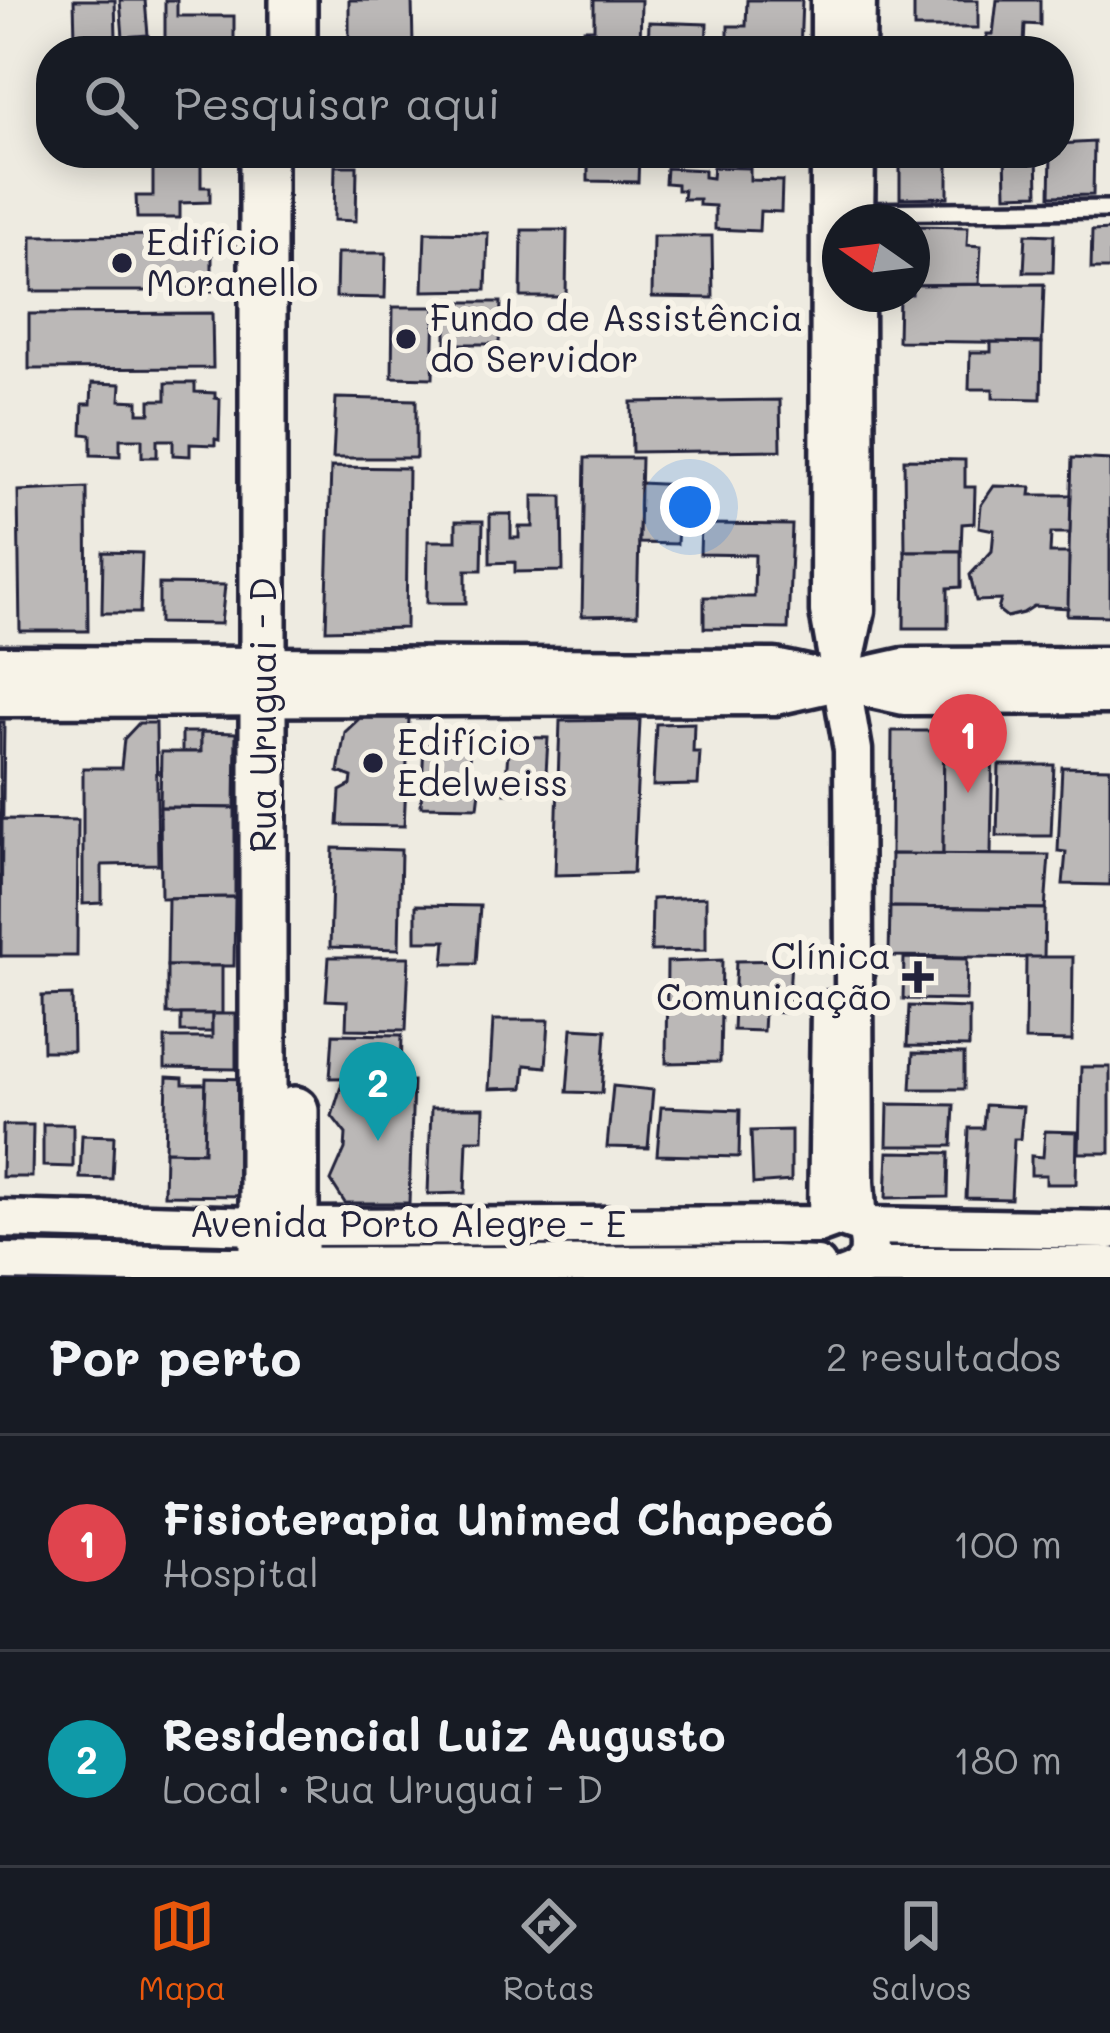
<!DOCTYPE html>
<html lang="pt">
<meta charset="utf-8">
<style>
body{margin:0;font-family:Mali,sans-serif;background:#20242c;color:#f1f3f6}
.compass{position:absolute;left:822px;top:204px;width:108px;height:108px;border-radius:50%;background:#171b24;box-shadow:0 6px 30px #0003;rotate:284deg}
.you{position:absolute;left:690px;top:507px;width:42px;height:42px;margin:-30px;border:9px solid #fff;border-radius:50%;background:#1a73e8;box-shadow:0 0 0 18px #1a73e833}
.badge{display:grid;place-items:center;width:78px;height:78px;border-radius:50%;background:#ea580c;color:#fff;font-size:39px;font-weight:700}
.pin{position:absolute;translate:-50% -99px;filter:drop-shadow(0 3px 6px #0008)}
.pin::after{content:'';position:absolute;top:63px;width:42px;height:36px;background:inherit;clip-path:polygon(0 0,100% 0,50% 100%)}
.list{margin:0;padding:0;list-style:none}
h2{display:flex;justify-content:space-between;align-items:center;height:156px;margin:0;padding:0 48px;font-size:51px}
h2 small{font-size:39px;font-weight:400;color:#9ea1a6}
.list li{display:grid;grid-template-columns:78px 1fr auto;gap:36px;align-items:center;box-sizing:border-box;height:216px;padding:0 48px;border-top:3px solid #363941}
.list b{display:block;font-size:45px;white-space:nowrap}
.list p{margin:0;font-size:39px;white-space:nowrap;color:#9ea1a6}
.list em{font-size:39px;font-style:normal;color:#9ea1a6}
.icon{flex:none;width:66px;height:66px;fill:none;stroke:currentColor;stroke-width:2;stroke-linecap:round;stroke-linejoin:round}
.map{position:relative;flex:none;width:1110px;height:1277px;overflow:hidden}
.search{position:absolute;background:#171b24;box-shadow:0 6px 30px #0003;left:36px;right:36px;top:36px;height:132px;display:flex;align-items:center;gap:30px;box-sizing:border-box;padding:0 42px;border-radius:48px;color:#9ea1a6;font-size:45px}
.sheet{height:588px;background:#171b24}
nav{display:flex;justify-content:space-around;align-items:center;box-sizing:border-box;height:168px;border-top:3px solid #363941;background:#171b24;font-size:33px;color:#9ea1a6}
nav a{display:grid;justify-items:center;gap:6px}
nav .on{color:#ea580c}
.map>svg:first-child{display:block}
.building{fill:#bbb8b7;stroke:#22223b;stroke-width:3}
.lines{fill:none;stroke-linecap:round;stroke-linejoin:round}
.service-casing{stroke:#22223b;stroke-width:24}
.tertiary-casing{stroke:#22223b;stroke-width:45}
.primary-casing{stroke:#22223b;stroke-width:54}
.service{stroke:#f7f3e8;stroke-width:15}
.tertiary{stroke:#f7f3e8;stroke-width:36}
.primary{stroke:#f7f3e8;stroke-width:45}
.poi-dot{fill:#22223b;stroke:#f7f3e8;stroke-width:4.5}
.labels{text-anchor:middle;stroke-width:12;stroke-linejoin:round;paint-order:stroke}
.poi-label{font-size:36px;fill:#22223b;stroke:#f7f3e8;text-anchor:start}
.street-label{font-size:36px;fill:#22223b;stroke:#f7f3e8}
</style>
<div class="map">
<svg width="1110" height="1277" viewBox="0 0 1110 1277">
<rect width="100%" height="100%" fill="#eeebe1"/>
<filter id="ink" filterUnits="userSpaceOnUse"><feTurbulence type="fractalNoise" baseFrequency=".00833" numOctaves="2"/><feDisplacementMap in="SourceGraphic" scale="24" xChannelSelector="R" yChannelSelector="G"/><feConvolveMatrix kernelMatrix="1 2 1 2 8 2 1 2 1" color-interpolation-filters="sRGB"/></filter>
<g filter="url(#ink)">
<g class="building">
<polygon points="74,0 115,0 116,38 75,39"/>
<polygon points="120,0 145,0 148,35 123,37"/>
<polygon points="165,0 177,0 177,16 234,16 234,48 165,47"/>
<polygon points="349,0 412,0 413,46 428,46 428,51 349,51"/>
<polygon points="594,0 641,0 640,51 575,51 575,37 583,37 584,29 594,29"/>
<polygon points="747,0 802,0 800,51 728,51 728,26 746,26"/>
<rect x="914" y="0" width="64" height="28"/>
<polygon points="997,0 1040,0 1040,25 1025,24 1024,46 1041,47 1041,51 986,51 987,34 993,34"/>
<polygon points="649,22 707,24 706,51 648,51"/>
<polygon points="1094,142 1093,195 1050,196 1051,153 1059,153 1059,144"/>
<polygon points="153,153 180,153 180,159 201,159 201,187 210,187 210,202 180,203 180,218 137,218 136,196 153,196"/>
<polygon points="574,153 639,153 638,182 588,181 588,166 574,166"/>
<polygon points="900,153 948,153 948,197 900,198"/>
<polygon points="1005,153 1037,153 1038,194 1006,195"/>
<polygon points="335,166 357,166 356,221 334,220"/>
<polygon points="713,167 750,168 750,180 782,181 781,212 760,211 759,231 715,229 715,206 699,205 699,199 683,199 684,190 677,190 677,184 665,183 666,168 704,170 704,177 712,178"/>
<polygon points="912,226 968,227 967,245 981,246 979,284 912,285"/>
<polygon points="522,230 567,230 566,297 521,297"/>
<polygon points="1110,230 1110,269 1091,269 1092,231"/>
<polygon points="425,232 488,233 486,290 423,291"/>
<polygon points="1026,234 1054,235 1053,272 1024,272"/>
<polygon points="212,235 212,291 32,291 32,236"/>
<polygon points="653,236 712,236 713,298 652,297"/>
<polygon points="337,253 386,253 385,298 336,297"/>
<polygon points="1044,284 1042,343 898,341 899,294 912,294 912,285"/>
<polygon points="446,302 501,302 499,344 446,344"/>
<polygon points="393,307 435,307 433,378 392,377"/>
<polygon points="212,313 213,368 29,369 29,314"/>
<polygon points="991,342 1042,343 1041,399 993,398 993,389 969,389 970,352 991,352"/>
<polygon points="92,383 121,384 120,400 138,401 138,413 150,413 150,400 166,400 166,383 195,383 195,392 215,393 215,398 220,399 219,440 215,439 215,445 190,444 190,456 173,455 173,440 157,440 157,457 142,457 142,439 120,439 120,456 91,455 91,435 82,434 83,404 91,404"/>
<polygon points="336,398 416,400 416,458 333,458"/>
<polygon points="780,400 781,450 632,452 631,402"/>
<polygon points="585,458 641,458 637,615 582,616"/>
<polygon points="1072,458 1110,460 1110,616 1067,615"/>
<polygon points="904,459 965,460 965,487 975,487 974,523 962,524 961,551 905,551"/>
<polygon points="331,467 408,468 406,628 326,630"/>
<polygon points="640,483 680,485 677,544 639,543"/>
<polygon points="994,486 1031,487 1030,495 1071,495 1070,533 1051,533 1050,553 1069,553 1068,608 1034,606 1023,613 1007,617 998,610 1001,600 976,601 970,575 992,551 994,530 979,527 981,505"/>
<polygon points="87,488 88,631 20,631 18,491"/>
<polygon points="533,496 562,496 563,571 515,572 515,562 490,563 490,514 511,514 511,538 519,538 519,527 533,527"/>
<polygon points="456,521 483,521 482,570 466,570 466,603 427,603 428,541 456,541"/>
<polygon points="701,524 792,525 788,629 704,628 704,597 754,597 755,555 700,554"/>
<polygon points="905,551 961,551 961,587 948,588 948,628 904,628"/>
<polygon points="103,552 142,553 140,613 102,613"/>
<polygon points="159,584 225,585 221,624 159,623"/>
<polygon points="360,718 409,718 404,826 338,825 340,791 351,785 352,777 338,772 345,732"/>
<polygon points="640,720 633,873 555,875 560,721"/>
<polygon points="0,722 4,722 1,956 0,956"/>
<polygon points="139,723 156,723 158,864 102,865 102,903 83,904 83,768 121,768 124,739"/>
<polygon points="694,723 693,752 700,752 698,785 653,786 656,724"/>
<polygon points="892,731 944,731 943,855 891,854"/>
<polygon points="944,731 993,732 991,855 943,855"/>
<rect x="182" y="732" width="19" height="20"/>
<polygon points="201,732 236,733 235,808 160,807 161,752 201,752"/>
<polygon points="509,737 548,738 545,792 505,793"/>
<polygon points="424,744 470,746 468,782 481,783 478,807 421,806"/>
<polygon points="999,765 1054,765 1051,836 997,836"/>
<polygon points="1062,767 1110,768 1110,885 1063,884 1066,852 1058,851"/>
<polygon points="160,807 235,808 235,897 161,898"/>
<polygon points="2,819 78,820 77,956 1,956"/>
<polygon points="333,848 401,850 399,949 330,947"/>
<polygon points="891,854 1049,855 1045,909 890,907"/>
<polygon points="235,897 234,966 167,966 168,898"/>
<polygon points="706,897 706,950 651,951 652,899"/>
<polygon points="416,905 480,906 476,964 444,964 446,941 416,941"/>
<polygon points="890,907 1045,909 1044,958 889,956"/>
<polygon points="329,957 409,957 406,1030 346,1029 347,1001 326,1000"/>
<polygon points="1026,957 1073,957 1072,1041 1025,1040"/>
<polygon points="904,958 967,959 966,1000 903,999"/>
<polygon points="722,960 720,1062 666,1063 667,962"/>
<polygon points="791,960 788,1013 764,1012 763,1031 733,1030 736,961"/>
<rect x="167" y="966" width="55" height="48"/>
<polygon points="72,995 73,1051 43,1051 42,996"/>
<polygon points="909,1006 969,1008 969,1047 907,1046"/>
<rect x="181" y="1014" width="31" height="18"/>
<polygon points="212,1014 236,1014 236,1069 165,1068 165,1038 212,1038"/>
<polygon points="493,1020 549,1020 546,1067 525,1065 523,1088 489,1089"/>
<polygon points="572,1028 606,1030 602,1093 567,1092"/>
<polygon points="333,1034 402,1035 401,1077 330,1078"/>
<polygon points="913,1053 964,1054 964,1089 911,1089"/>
<polygon points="1081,1067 1110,1067 1110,1153 1079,1153"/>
<polygon points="167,1077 183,1078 183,1084 206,1084 204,1152 165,1151"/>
<polygon points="206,1078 247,1079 244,1196 164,1195 165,1151 204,1152"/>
<polygon points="413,1081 409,1203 345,1203 331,1181 345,1149 346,1134 332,1116 342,1083"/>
<polygon points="613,1086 653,1090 648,1148 607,1147"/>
<polygon points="888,1104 954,1105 952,1146 887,1146"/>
<polygon points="985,1105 1023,1107 1020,1139 1014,1139 1011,1199 966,1198 969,1128 983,1128"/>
<polygon points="661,1107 740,1110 739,1157 657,1155"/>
<polygon points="431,1108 484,1108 483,1140 467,1140 465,1193 428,1194"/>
<polygon points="43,1124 73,1124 73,1167 43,1166"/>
<polygon points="3,1125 33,1125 32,1177 2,1177"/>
<polygon points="791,1130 791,1181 753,1184 751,1131"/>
<polygon points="1045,1131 1077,1132 1076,1184 1046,1184 1046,1175 1031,1175 1031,1156 1043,1157"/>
<polygon points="82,1135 114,1136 112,1179 80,1178"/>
<polygon points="888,1152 949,1153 948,1197 886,1198"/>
</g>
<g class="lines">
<g class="service-casing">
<polyline id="service" points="855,212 1110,209"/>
</g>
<g class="tertiary-casing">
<g id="tertiary">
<polyline points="830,51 830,0"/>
<polyline points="856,51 857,0"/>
<polyline points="830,153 829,611 853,750 855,1182 858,1223"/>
<polyline points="855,222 856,153"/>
<polyline points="845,661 856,610 855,294"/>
<polyline points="0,665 775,668 904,696 1110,695"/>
<polyline points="0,698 775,696 904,667 1110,666"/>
<path d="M 0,1219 L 295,1227 L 817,1225 L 839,1217 L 865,1226 C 873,1251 870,1269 843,1277"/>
<polyline points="827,1220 830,1010"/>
<polyline points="865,1226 1110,1230"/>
<polyline points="0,1262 229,1266 773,1264 817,1266"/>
<polyline points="864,1266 1110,1266"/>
</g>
</g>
<g class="primary-casing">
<g id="primary">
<polyline points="293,51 293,0"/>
<polyline points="263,153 263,1277"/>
<polyline points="295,1110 295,1277"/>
</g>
</g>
<use href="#service" class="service"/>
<use href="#tertiary" class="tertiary"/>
<use href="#primary" class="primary"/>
</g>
</g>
<g class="poi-dot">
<circle cx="122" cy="263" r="12"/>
<circle cx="406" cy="339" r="12"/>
<circle cx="373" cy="763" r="12"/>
<path d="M912 959h12v12h12v12h-12v12h-12v-12h-12v-12h12z"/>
</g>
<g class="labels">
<g class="poi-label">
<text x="146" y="255">Edifício<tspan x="146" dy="41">Moranello</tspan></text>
<text x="430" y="331">Fundo de Assistência<tspan x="430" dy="41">do Servidor</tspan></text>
<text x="397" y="755">Edifício<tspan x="397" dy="41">Edelweiss</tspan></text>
<text x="891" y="969" text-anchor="end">Clínica<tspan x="891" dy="41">Comunicação</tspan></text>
</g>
<g class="street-label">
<text transform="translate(263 715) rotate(-90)" y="13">Rua Uruguai - D</text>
<text x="408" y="1237">Avenida Porto Alegre - E</text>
</g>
</g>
</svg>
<svg class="compass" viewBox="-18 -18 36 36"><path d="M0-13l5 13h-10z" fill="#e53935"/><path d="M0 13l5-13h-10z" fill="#9ea1a6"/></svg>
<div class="you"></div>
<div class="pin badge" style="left:968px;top:793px;background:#e0444e">1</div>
<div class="pin badge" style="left:378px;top:1141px;background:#0f9aa8">2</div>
<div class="search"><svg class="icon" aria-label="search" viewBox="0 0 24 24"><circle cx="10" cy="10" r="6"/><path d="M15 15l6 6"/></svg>Pesquisar aqui</div>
</div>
<section class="sheet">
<h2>Por perto<small>2 resultados</small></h2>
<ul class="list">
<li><span class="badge" style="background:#e0444e">1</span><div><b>Fisioterapia Unimed Chapecó</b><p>Hospital</p></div><em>100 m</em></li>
<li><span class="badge" style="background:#0f9aa8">2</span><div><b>Residencial Luiz Augusto</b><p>Local · Rua Uruguai - D</p></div><em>180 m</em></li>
</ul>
</section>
<nav>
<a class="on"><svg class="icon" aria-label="map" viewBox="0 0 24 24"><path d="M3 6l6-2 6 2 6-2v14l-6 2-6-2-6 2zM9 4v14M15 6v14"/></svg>Mapa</a>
<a><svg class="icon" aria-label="directions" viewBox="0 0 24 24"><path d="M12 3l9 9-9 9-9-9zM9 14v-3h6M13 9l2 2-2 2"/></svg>Rotas</a>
<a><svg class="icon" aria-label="saved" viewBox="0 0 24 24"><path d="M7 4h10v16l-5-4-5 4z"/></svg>Salvos</a>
</nav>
